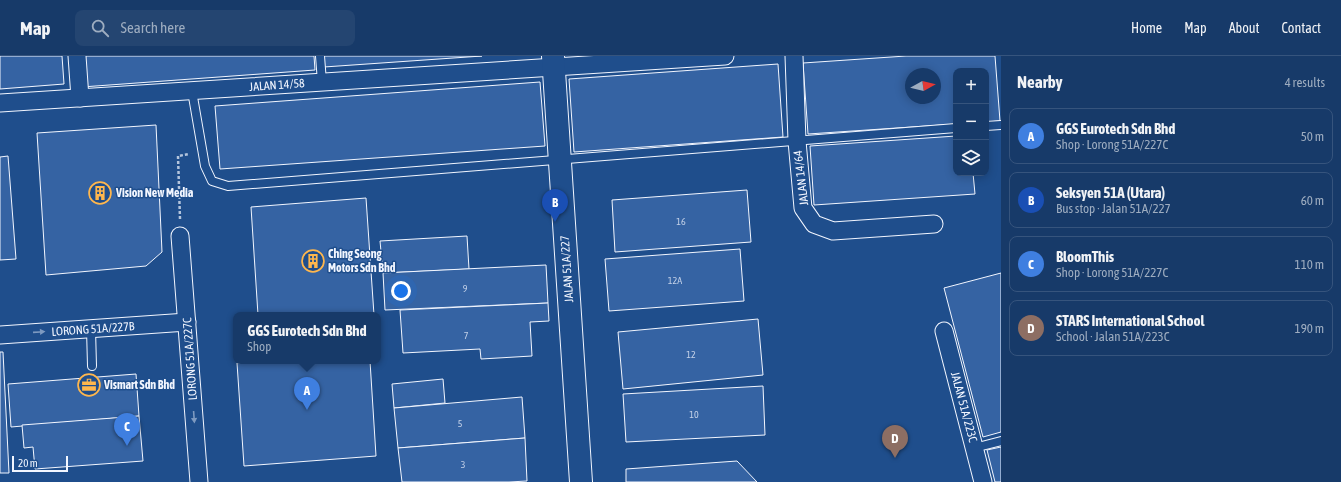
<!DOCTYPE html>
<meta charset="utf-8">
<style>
body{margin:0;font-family:"Asap Condensed",sans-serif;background:#244571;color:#f1f3f6}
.controls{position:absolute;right:12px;top:12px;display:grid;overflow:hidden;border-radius:8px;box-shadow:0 2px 10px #0003}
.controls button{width:36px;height:36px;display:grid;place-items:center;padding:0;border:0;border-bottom:1px solid #36547d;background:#173a69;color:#f1f3f6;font:20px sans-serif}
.compass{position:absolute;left:905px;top:12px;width:36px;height:36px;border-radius:50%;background:#173a69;box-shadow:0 2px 10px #0003;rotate:82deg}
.scale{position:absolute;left:12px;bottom:10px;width:56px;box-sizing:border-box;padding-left:4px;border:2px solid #f2f6ff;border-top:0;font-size:11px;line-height:14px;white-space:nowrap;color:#f2f6ff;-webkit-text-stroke:3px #1f4e8c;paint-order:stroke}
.you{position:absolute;left:401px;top:235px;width:14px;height:14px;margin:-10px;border:3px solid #fff;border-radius:50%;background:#1a73e8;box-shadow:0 0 0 6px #1a73e833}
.badge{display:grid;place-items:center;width:26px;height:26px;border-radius:50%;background:#8abfa5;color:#fff;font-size:13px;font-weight:700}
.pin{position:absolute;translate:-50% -33px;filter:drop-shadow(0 1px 2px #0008)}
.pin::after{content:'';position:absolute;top:21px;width:14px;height:12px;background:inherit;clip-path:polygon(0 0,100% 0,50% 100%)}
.popup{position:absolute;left:233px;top:256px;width:148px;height:52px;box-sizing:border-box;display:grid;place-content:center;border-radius:8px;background:#173a69;filter:drop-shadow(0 1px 3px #0005);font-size:13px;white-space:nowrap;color:#9eadc0}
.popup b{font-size:15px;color:#f1f3f6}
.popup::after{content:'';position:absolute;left:50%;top:100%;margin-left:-8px;border:8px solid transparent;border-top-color:#173a69}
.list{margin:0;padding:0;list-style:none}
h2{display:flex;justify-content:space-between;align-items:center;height:52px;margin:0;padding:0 16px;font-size:17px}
h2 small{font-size:13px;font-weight:400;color:#9eadc0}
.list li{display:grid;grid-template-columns:26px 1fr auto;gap:12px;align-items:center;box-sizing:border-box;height:56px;margin:0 8px 8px;padding:0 8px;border:1px solid #36547d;border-radius:8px}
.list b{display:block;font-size:15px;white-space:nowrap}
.list p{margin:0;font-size:13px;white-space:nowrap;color:#9eadc0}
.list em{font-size:13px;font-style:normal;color:#9eadc0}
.icon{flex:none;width:22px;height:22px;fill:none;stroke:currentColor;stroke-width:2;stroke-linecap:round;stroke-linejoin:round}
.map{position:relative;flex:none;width:1001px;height:426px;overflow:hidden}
header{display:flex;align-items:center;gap:24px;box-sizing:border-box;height:56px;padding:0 20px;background:#173a69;border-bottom:1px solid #36547d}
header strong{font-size:19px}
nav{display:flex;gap:22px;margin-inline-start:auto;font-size:14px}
.search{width:280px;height:36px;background:#244571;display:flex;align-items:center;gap:10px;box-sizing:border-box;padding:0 14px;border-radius:8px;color:#9eadc0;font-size:15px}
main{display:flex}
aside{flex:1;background:#173a69}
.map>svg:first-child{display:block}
.building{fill:#3563a3;stroke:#f2f6ff;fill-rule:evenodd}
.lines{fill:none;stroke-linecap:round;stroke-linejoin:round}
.lane-casing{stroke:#f2f6ff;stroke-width:10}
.street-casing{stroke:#f2f6ff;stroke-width:19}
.secondary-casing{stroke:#f2f6ff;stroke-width:24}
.path{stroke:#b3c4dc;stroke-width:2.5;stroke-dasharray:3 2;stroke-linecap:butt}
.lane{stroke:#1f4e8c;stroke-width:8}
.street{stroke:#1f4e8c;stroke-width:17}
.secondary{stroke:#1f4e8c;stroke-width:22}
.oneway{fill:#7e9ac0}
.labels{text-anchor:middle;stroke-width:3;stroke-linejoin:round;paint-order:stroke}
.number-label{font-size:10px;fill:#c3d1e8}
.street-label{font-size:12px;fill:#f2f6ff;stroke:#1f4e8c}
.poi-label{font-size:12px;font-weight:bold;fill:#f2f6ff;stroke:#1f4e8c;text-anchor:start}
</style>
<header>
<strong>Map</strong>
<div class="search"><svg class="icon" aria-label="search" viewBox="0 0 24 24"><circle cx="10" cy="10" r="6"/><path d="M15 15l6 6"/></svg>Search here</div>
<nav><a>Home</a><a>Map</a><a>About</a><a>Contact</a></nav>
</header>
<main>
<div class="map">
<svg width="1001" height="426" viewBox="0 0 1001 426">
<rect width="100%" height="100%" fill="#1f4e8c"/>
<g class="building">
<polygon points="0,0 62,0 64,28 0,33"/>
<polygon points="80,0 314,0 315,14 82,31"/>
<polygon points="324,0 482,0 324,11"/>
<path d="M 906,0 L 995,0 L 1000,65 L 986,66 L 986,15 L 956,15 L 956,68 L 808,78 L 803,7 ZM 911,18 L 935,18 L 935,42 L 911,42 Z"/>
<polygon points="778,8 783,81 574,96 569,23"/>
<polygon points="540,26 545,90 220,113 215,50"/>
<polygon points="156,69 162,196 146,210 46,219 37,77"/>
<polygon points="956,80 956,117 973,117 975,138 814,149 810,90"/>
<polygon points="8,100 16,203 0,204 0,101"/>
<polygon points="747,134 751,186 615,196 612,144"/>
<polygon points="366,142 374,259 258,259 251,151"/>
<polygon points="467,180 469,213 383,217 380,185"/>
<polygon points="740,193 744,245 609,255 605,203"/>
<polygon points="546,209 548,247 385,254 383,217"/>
<polygon points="1001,217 1001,376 983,381 944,232"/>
<polygon points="548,247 549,265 530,266 532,300 481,303 480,293 403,297 400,254"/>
<polygon points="758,263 763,319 623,333 618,276"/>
<polygon points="0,296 3,296 9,417 0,417"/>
<polygon points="263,305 370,305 376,400 244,410 237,307"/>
<polygon points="136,318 139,360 11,371 8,328"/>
<polygon points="443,323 445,347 394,352 392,328"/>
<polygon points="763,330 765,379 626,386 623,338"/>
<polygon points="522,341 525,382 398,392 394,352"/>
<polygon points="139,360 143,405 35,413 33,391 24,392 22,369"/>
<polygon points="525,382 527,425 509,426 402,426 398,392"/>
<polygon points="1001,391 1001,426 995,426 987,394"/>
<polygon points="737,405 757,426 626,426 626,413"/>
</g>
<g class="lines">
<g class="lane-casing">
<g id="lane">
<polyline points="320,0 322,26"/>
<polyline points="192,35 205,110 212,125 228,130 956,72"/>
<polyline points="986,70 1001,69"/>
<polyline points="91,273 92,310"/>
<polyline points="974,392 1001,385"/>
</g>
</g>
<g class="street-casing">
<g id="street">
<polyline points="77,0 80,42"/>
<polyline points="794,0 797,85 803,152 814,168 833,175 934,168"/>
<polyline points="0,47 725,0"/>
<polyline points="180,180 199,426"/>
<polyline points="944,275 983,426"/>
<polyline points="0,279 187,266"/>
</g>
</g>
<g class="secondary-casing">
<polyline id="secondary" points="553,0 581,426"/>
</g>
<polyline class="path" points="180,163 178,100 189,98"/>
<use href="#lane" class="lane"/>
<use href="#street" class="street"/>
<use href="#secondary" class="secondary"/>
</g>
<defs><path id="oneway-solid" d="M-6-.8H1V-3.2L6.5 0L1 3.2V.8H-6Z"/></defs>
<g class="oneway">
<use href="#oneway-solid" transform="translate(39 276) rotate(-4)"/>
<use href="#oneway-solid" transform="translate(194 361) rotate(86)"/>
</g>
<defs>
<g id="building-ring" transform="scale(1.15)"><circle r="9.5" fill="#1f4e8c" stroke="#ffb74d" stroke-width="1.5"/><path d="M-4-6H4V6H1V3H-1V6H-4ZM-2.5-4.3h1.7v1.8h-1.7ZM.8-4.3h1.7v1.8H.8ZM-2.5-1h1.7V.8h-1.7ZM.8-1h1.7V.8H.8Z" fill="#ffb74d"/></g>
<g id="office-ring" transform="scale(1.15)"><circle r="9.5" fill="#1f4e8c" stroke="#ffb74d" stroke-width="1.5"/><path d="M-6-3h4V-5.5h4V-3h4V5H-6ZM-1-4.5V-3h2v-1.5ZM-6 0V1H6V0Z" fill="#ffb74d"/></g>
</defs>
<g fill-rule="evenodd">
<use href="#building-ring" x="100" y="137"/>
<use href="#building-ring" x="313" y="205"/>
<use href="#office-ring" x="89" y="329"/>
</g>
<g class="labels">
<g class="number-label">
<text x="681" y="169">16</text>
<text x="675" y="228">12A</text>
<text x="465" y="236">9</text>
<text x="466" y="283">7</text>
<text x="691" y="302">12</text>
<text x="694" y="362">10</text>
<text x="460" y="371">5</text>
<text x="463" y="412">3</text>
</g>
<g class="street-label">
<text transform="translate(277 29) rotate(-4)" y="4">JALAN 14/58</text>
<text transform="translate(801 122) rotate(-97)" y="4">JALAN 14/64</text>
<text transform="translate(567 213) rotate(-94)" y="4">JALAN 51A/227</text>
<text transform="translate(93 273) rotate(-4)" y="4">LORONG 51A/227B</text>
<text transform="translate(190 303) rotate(-94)" y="4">LORONG 51A/227C</text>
<text transform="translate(964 351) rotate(75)" y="4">JALAN 51A/223C</text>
</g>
<g class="poi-label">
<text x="116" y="141">Vision New Media</text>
<text x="328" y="202">Ching Seong<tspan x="328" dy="14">Motors Sdn Bhd</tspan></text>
<text x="104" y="333">Vismart Sdn Bhd</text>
</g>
</g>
</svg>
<div class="controls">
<button>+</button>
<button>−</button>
<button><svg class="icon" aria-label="layers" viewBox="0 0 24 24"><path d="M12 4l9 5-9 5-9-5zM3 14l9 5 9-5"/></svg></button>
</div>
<svg class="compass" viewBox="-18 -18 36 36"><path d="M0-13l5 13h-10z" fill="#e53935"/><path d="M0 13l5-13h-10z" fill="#9eadc0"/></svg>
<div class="scale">20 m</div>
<div class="you"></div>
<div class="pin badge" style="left:307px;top:354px;background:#3f7fe0">A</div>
<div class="popup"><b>GGS Eurotech Sdn Bhd</b>Shop</div>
<div class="pin badge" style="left:555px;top:166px;background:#1a4fb4">B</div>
<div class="pin badge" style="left:127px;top:390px;background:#3f7fe0">C</div>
<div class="pin badge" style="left:895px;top:402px;background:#8d6e63">D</div>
</div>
<aside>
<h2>Nearby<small>4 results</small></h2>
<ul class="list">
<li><span class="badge" style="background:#3f7fe0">A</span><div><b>GGS Eurotech Sdn Bhd</b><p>Shop · Lorong 51A/227C</p></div><em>50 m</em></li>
<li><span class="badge" style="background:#1a4fb4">B</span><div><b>Seksyen 51A (Utara)</b><p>Bus stop · Jalan 51A/227</p></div><em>60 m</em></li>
<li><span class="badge" style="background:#3f7fe0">C</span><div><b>BloomThis</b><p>Shop · Lorong 51A/227C</p></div><em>110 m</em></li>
<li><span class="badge" style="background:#8d6e63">D</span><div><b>STARS International School</b><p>School · Jalan 51A/223C</p></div><em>190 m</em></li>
</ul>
</aside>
</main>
